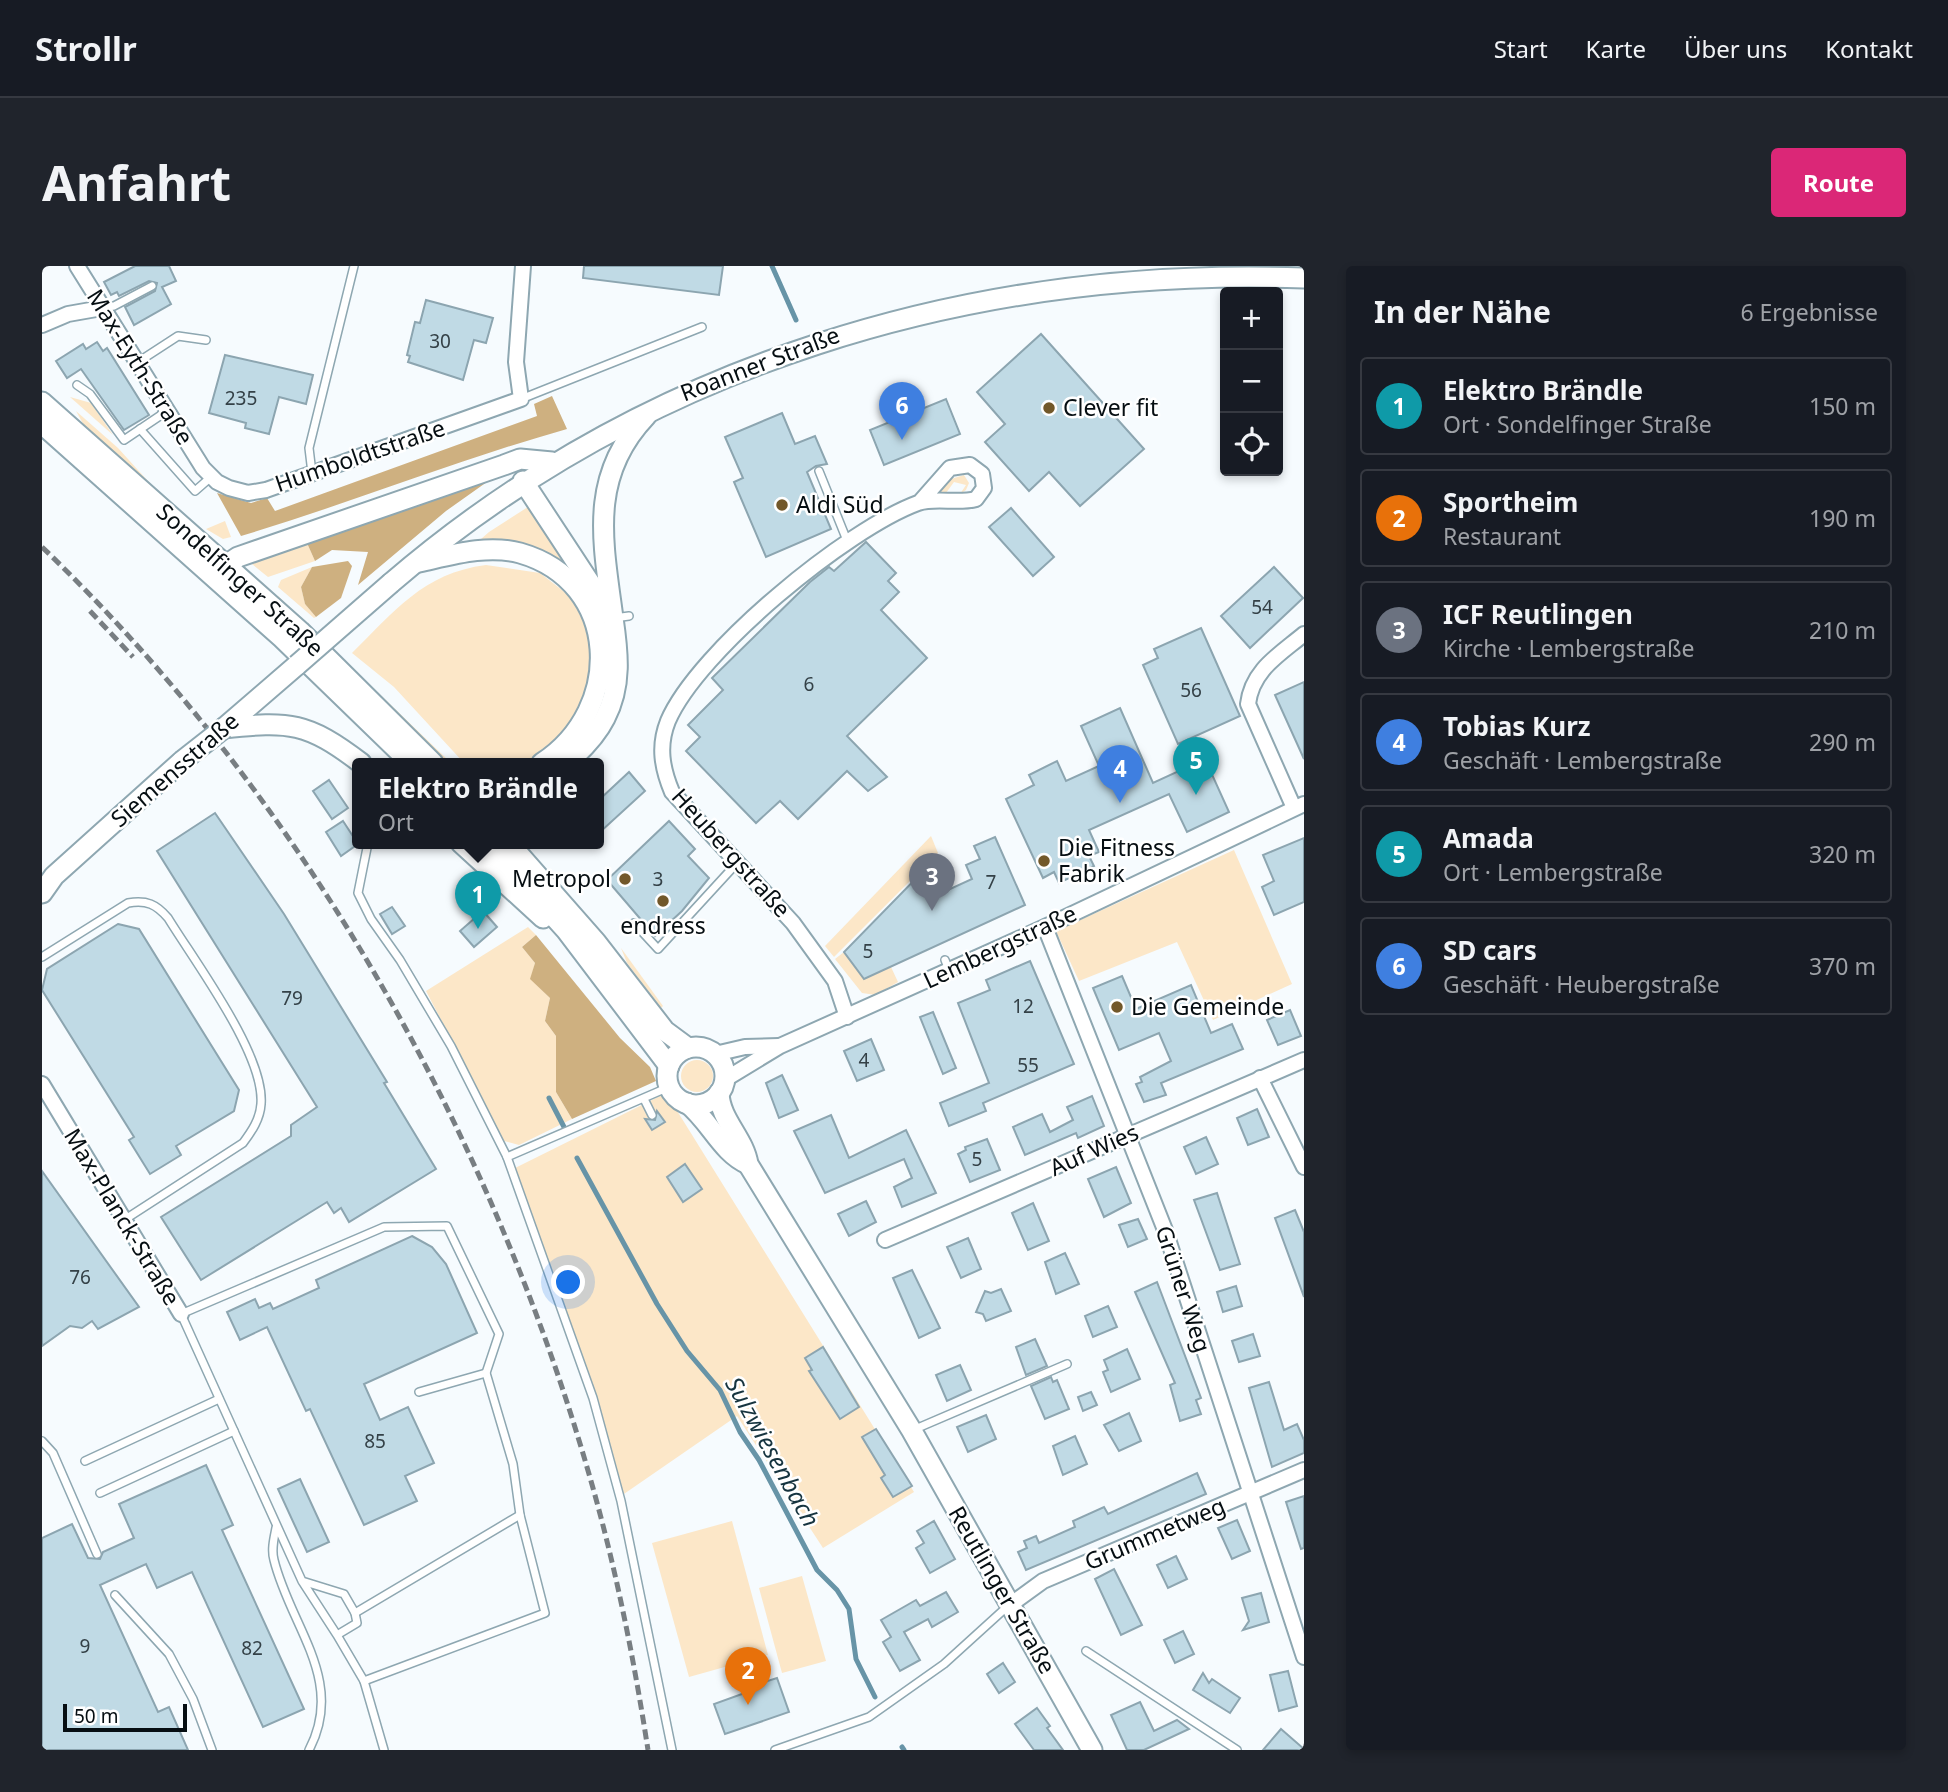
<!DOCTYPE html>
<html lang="de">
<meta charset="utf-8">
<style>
body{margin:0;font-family:"Noto Sans",sans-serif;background:#20242c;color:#f1f3f6}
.controls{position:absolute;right:21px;top:21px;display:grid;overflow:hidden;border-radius:7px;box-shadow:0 4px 10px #0003}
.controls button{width:63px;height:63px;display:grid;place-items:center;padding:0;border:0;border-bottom:2px solid #363941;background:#171b24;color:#f1f3f6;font:35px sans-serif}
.scale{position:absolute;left:21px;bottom:18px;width:124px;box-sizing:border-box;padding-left:7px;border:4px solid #060e12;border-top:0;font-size:19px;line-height:24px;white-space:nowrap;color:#060e12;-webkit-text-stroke:5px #fff;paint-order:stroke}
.you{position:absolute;left:527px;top:1017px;width:24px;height:24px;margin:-18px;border:5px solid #fff;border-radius:50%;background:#1a73e8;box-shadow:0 0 0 10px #1a73e833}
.badge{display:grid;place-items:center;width:46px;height:46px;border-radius:50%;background:#db2777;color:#fff;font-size:23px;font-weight:700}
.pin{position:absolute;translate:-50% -58px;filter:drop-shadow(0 2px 4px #0008)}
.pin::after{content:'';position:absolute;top:37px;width:24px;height:21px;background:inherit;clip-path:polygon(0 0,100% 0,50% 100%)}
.popup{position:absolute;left:310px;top:492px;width:252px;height:91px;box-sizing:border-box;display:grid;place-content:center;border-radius:7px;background:#171b24;filter:drop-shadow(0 2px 5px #0005);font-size:23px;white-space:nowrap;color:#9ea1a6}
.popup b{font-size:26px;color:#f1f3f6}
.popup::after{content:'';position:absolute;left:50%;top:100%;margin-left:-14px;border:14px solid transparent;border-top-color:#171b24}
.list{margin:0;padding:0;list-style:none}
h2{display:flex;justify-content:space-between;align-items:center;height:91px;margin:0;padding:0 28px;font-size:30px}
h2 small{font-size:23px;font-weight:400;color:#9ea1a6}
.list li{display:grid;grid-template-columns:46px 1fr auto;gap:21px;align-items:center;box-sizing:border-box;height:98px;margin:0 14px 14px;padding:0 14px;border:2px solid #363941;border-radius:7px}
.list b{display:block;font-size:26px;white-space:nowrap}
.list p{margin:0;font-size:23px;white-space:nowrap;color:#9ea1a6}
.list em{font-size:23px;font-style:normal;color:#9ea1a6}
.icon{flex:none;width:38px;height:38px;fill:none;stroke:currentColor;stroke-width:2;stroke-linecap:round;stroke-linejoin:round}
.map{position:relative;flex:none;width:1262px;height:1484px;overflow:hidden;border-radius:7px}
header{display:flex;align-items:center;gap:42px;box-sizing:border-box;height:98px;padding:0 35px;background:#171b24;border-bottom:2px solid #363941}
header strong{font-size:33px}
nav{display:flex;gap:38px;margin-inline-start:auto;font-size:24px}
.intro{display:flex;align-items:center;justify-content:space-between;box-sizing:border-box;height:168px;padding:0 42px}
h1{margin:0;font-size:49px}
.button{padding:18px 32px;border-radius:7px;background:#db2777;color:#fff;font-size:24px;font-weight:700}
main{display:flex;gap:42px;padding:0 42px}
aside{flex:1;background:#171b24;border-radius:7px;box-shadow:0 4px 10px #0003}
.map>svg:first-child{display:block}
.green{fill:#fce7c8}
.forest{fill:#ceb080}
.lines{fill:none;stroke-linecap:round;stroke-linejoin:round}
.stream{stroke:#6794a7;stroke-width:5}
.building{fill:#c0dae5;stroke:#8ca5b0;stroke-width:2}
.lane-casing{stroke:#8ea7b1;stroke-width:10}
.street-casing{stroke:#8ea7b1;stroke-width:18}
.secondary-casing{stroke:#8ea7b1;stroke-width:23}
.lane{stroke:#fff;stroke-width:7}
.street{stroke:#fff;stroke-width:14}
.secondary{stroke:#fff;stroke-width:19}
.rail{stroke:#787e82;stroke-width:5;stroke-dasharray:10 5;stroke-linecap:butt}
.secondary-bridge-casing{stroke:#8ea7b1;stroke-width:23;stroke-linecap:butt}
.secondary-bridge{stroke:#fff;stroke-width:19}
.poi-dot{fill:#72582a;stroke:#fff;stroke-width:2.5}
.labels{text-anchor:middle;stroke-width:5;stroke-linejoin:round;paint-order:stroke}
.number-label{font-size:19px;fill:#344147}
.street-label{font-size:23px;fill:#060e12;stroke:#fff}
.poi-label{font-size:23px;fill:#060e12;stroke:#fff;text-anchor:start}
.water-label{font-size:24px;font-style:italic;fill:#16343f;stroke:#fff}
</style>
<header>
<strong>Strollr</strong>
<nav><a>Start</a><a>Karte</a><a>Über uns</a><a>Kontakt</a></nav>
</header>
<div class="intro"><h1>Anfahrt</h1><a class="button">Route</a></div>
<main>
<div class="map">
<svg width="1262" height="1484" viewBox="0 0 1262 1484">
<rect width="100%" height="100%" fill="#f6fbfe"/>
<g class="green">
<polygon points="28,131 49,137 71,169"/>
<polygon points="34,145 76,182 124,235 44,163"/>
<polygon points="922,209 927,217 924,224 918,228 924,219 912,216 904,227 896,226 909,213"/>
<path d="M 489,239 C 531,304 594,377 552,457 C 544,472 527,485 516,497 L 512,497 L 560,432 L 537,320 L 431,280 L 447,266 Z"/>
<polygon points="183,255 189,271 181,273 164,263"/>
<polygon points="265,277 273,295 226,311 210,298 216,293"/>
<path d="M 444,299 L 498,307 L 529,331 L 548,368 L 550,428 L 509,482 L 488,494 L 422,497 L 352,421 L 310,387 C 352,346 381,307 444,299 Z"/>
<polygon points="270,301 259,321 263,338 274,351 272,352 236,321 239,314"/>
<polygon points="236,330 409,497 401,494 233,333"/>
<polygon points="889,570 896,587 792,691 783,680"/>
<polygon points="1192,584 1250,718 1171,754 1135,676 1037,715 1014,665"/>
<polygon points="486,661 494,669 480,681 493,697 489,713 508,732 503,755 514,770 514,826 530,853 477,879 462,875 384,725"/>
<polygon points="579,682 621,740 619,742 585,697"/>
<polygon points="802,686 822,713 849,701 856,716 834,729 820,727 793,693"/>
<circle cx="655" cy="810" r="16"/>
<polygon points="624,827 872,1226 781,1282 695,1150 579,1230 553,1132 467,905"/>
<polygon points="690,1255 726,1389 647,1411 610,1277"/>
<polygon points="760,1310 784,1395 740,1407 717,1322"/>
</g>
<g class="forest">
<path d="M 510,130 L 525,163 C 415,194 309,237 199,270 L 175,227 L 209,237 L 225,232 L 233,245 L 495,150 L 492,138 Z"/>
<polygon points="459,206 404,245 316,319 326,286 290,284 273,295 265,277"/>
<polygon points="306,295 310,300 299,332 274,351 263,338 259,321 270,301"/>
<polygon points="494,669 578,772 608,801 614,815 530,853 514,826 514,770 503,755 508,732 488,713 493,697 480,681"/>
</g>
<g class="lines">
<g class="stream">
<polyline points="730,0 754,54"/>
<polyline points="507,832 522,861"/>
<polyline points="535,892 615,1038 645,1085 678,1124 698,1166 717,1194 775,1304 795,1324 807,1343 814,1393 833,1431"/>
<polyline points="860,1481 862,1484"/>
</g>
</g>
<g class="building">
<polygon points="93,0 127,0 134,15 120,21 129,38 92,59 83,41 113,25 115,17 107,15 77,30 75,26 69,29 62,16"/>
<polygon points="542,0 681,0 677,29 541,12"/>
<polygon points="384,34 451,52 444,77 432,74 421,114 366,96 368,90 365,89 373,56 378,57"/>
<polygon points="999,68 1102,183 1038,240 1007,206 987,225 943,176 963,158 935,126"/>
<polygon points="55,76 61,85 65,82 107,149 82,164 39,103 25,112 14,95 41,78 44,83"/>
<polygon points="183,89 271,109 264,138 237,131 227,168 203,162 204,157 167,147"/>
<polygon points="904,133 918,168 842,199 828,164"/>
<polygon points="740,147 753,178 773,170 785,198 774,200 765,206 789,263 724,291 692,216 701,212 683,171"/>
<polygon points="969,242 1012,291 991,310 947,261"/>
<polygon points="824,276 854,307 846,315 857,326 839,344 885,392 805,470 845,511 826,525 805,505 756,553 738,535 714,557 644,485 658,471 646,459 681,424 670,412 768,316 787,301 792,305"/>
<polygon points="1232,301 1261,332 1208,382 1179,350"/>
<polygon points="1159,362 1198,450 1136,478 1101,399 1116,392 1112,383"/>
<polygon points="1262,416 1262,493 1233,429"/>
<polygon points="1078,442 1111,517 1163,493 1187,546 1145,566 1127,528 1047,564 1057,586 1047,590 1052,600 1017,617 1012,606 1001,612 964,533 992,519 987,509 1015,495 1024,515 1057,500 1039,460"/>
<polygon points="587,506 603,525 557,567 557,534"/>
<polygon points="287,514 306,542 290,553 271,525"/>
<polygon points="173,547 242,648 345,816 342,817 394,903 307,956 299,942 292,947 285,936 159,1014 119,951 249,870 249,859 275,841 115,585"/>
<polygon points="301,555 316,578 299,590 284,566"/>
<polygon points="627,555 653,583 646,590 667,612 640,645 613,670 565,614"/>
<polygon points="953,571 983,639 822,713 802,686 891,595 904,625 930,613 924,599 938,593 932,580"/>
<polygon points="1262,572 1262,636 1232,649 1220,621 1232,615 1221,589"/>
<polygon points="350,641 363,660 350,668 338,648"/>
<polygon points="441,645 455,661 432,681 418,665"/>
<polygon points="76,658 97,663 197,824 192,845 134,880 139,889 108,908 87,874 92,871 0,724 5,703"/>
<polygon points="988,695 1032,798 941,837 944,845 907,860 898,837 947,817 916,737 948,724 944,714"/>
<polygon points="1080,710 1094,743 1149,719 1169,767 1190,758 1201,783 1119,817 1124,829 1102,836 1094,818 1100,816 1098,811 1129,795 1117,767 1077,784 1051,722"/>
<polygon points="1248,744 1259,770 1236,779 1225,754"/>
<polygon points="891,746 914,802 901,808 878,751"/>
<polygon points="829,773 842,804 815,815 802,785"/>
<polygon points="740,809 756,844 737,852 724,817"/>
<polygon points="1050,830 1062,860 1036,872 1034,867 983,889 971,861 1000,848 1008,866 1031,854 1025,841"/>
<polygon points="1215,843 1227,871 1206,879 1195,852"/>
<polygon points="615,845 623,856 610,864 603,853 613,854"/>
<polygon points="789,849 807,892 864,864 894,927 860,941 852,921 870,912 862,893 783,927 752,865"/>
<polygon points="1164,871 1176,898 1154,908 1142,881"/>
<polygon points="945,873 958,904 928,916 916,888 924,884 923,881"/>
<polygon points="643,898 660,923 641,936 625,911"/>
<polygon points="1074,901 1089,937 1062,951 1046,913"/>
<polygon points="0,905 97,1041 56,1063 50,1055 40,1062 28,1060 0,1080"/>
<polygon points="1175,927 1198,998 1178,1004 1152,934"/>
<polygon points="824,935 834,956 807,970 796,948"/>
<polygon points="991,937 1007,975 986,984 970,947"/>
<polygon points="1253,944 1262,966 1262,1031 1233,952"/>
<polygon points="1096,953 1105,973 1086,981 1077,959"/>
<polygon points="370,970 390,981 404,998 435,1067 322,1118 338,1154 366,1141 392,1197 363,1210 375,1235 322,1259 268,1143 264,1145 225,1061 198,1074 185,1046 213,1033 217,1042 228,1037 231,1043 277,1022 274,1014"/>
<polygon points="926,972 939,1003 919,1012 905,981"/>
<polygon points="1023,987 1037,1018 1014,1028 1003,996"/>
<polygon points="870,1004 898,1062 877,1072 851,1012"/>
<polygon points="1115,1016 1159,1132 1154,1134 1159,1148 1138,1155 1128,1119 1133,1117 1093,1026"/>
<polygon points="1194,1020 1200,1040 1181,1046 1175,1026"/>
<polygon points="959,1023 969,1045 944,1055 941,1048 934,1046 943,1025 949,1027"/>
<polygon points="1066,1040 1075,1061 1051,1071 1043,1050"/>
<polygon points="1211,1068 1218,1090 1197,1096 1190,1075"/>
<polygon points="993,1073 1005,1100 984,1109 974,1081"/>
<polygon points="781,1081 817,1141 798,1153 767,1105 770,1104 763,1092"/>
<polygon points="1085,1083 1098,1113 1069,1126 1061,1106 1066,1104 1062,1094"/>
<polygon points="918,1099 929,1124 905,1135 894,1109"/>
<polygon points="1009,1111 1011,1116 1015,1114 1027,1143 1003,1153 989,1120"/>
<polygon points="1227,1116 1242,1164 1255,1158 1262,1174 1262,1187 1230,1201 1207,1122"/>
<polygon points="1049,1126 1055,1139 1041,1145 1036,1131"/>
<polygon points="1087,1147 1099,1175 1077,1185 1062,1159"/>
<polygon points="944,1149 954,1173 926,1186 915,1161"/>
<polygon points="834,1163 870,1220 851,1231 839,1212 843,1209 820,1171"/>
<polygon points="1033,1170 1045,1198 1021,1209 1011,1180"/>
<polygon points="164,1199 191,1259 180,1264 262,1443 221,1461 150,1306 115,1322 104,1298 58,1319 116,1446 127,1441 146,1484 0,1484 0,1272 30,1258 46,1292 58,1293 61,1286 92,1272 77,1238"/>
<polygon points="1155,1207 1164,1228 984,1304 976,1286 985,1282 982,1275 994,1270 997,1277 1033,1261 1031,1255 1062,1241 1066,1248"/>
<polygon points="258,1213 287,1276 265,1286 236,1223"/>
<polygon points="1262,1230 1262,1282 1259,1283 1244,1236"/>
<polygon points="1195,1254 1208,1285 1190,1293 1176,1262"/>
<polygon points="892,1255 913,1293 888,1307 874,1282 882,1277 875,1265"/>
<polygon points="1134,1290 1145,1313 1126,1322 1115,1299"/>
<polygon points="1072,1303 1100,1359 1079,1369 1053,1313"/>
<polygon points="904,1326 916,1346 890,1361 886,1353 862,1366 878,1394 858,1405 841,1376 849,1371 839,1354 874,1334 878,1340"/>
<polygon points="1219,1327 1227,1356 1201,1364 1207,1355 1200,1332"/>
<polygon points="1141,1365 1152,1388 1133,1397 1122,1374"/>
<polygon points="961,1397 973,1416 957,1427 945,1408"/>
<polygon points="1246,1405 1255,1440 1237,1445 1228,1409"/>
<polygon points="1161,1407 1167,1417 1170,1413 1198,1432 1188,1447 1151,1424"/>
<polygon points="735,1412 747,1446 683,1468 672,1438 711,1424 710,1420"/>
<polygon points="1098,1436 1112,1465 1135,1454 1147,1463 1102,1484 1085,1484 1069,1449"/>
<polygon points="995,1442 1008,1460 1005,1462 1021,1484 992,1484 973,1458"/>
<polygon points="1239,1463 1262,1483 1262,1484 1221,1484"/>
</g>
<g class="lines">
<g class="lane-casing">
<g id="lane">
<polyline points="60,42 72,40 110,20"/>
<polyline points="96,96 136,70 164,74"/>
<polyline points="35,119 48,128 82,174 125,145"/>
<polyline points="479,133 660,61"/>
<polyline points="98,163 153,225 169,211"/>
<polyline points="777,205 806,277"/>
<polyline points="270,207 267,182 312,0"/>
<polyline points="572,352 587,350"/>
<polyline points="326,577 316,627 329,653 358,694 409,780 465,891"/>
<polyline points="592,657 616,683 695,597"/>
<path d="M 0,691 L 86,637 C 105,634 114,638 126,652 C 153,696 223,789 219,838 C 218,853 210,865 201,877 L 82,954"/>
<polyline points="903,694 907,704"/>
<polyline points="627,821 465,891 551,1132 579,1235 630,1484"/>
<polyline points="602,833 610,849"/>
<polyline points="377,1126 444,1107"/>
<polyline points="871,1164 1025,1098"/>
<polyline points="0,1175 11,1187 55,1288"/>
<polyline points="43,1195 177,1133"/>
<polyline points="58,1227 192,1165"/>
<path d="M 234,1262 C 232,1272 229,1284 232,1294 C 248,1360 304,1414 267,1484"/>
<polyline points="260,1315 302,1328 313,1347 315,1357 295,1369 260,1315 139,1048 342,961 405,960 457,1068 444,1107 471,1198 478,1249 503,1347 322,1415 295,1369"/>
<polyline points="73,1329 127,1388 151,1433 170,1484"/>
<polyline points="313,1347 478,1249"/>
<polyline points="1044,1385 1195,1484"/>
<polyline points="322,1415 342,1484"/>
<polyline points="733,1484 827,1451 902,1398 967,1339"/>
</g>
</g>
<g class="street-casing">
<g id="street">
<polyline points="35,0 161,202 175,216 187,222 206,227 224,224 479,133 474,96 481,0"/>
<polyline points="0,59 26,48 60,42"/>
<path d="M 1252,542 L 1206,438 C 1210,404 1237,389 1262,368"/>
<polyline points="1003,661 1123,964 1262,1391"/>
<path d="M 805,751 L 793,715 L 751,657 L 630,526 C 620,502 616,480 626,455 C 656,385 805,263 876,237 C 893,231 916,238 934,233 L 942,222 L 940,208 L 928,199 L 908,202 L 878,236"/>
<polyline points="673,788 703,781 737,780"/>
<polyline points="1218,812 1262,901"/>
<polyline points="682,814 738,780 1003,661 1262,538"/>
<polyline points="0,818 139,1048"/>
<polyline points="843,974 1262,794"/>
<polyline points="968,1339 1001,1315 1262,1204"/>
</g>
</g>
<g class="secondary-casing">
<g id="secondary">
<polyline points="0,136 258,365 391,497"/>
<polyline points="0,158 240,372 369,497"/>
<polyline points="481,215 571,352"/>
<path d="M 377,296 C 409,289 445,278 478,287 C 579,316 583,443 500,497"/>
<polyline points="175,305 196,291 462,199 478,193 510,196"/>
<path d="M 349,317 C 602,99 928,0 1262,12"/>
<path d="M 182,462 C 248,455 265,456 319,497"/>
<polyline points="182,462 255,399"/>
<path d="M 525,497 C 540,484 554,470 563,452 C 580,420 576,386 571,352 C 561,276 546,211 604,150"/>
<polyline points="419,577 501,652"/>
<polyline points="445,577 524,664 627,800"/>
<polyline points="467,577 554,676 623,765 646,782"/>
<polyline points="0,627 12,610 140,495"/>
<circle cx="654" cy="810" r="29"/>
<path d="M 677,827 C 678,854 702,872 706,898 L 870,1165 L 1050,1484"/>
<path d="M 645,837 C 668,855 680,887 706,898"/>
</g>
</g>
<use href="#lane" class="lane"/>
<use href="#street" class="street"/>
<use href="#secondary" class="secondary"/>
<g class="rail">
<path d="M 0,281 C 260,530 451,870 549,1215 C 574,1303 592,1393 606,1484"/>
<polyline points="48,345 91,391"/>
</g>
<g class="secondary-bridge-casing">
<g id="secondary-bridge">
<polyline points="255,399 349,317"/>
<polyline points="140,495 182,462"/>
</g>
</g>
<use href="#secondary-bridge" class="secondary-bridge"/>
</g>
<g class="poi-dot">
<circle cx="1007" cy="142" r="7"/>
<circle cx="740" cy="239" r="7"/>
<circle cx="1002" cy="595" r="7"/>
<circle cx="583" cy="613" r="7"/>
<circle cx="621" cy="635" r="7"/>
<circle cx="1075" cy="741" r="7"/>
</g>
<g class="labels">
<g class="number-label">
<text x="398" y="82">30</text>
<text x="199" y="139">235</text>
<text x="1220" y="348">54</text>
<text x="767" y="425">6</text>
<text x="1149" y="431">56</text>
<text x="616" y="620">3</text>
<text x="949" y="623">7</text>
<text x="826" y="692">5</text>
<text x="250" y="739">79</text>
<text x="981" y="747">12</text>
<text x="822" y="801">4</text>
<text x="986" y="806">55</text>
<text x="935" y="900">5</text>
<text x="38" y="1018">76</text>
<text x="333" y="1182">85</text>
<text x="43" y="1387">9</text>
<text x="210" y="1389">82</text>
</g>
<g class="street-label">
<text transform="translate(718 98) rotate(-21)" y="8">Roanner Straße</text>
<text transform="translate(98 101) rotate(58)" y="8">Max-Eyth-Straße</text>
<text transform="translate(318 190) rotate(-19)" y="8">Humboldtstraße</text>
<text transform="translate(198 314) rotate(42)" y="8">Sondelfinger Straße</text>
<text transform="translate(133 504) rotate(-41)" y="8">Siemensstraße</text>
<text transform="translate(689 587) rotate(48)" y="8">Heubergstraße</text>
<text transform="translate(958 681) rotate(-25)" y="8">Lembergstraße</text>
<text transform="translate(1052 884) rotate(-24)" y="8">Auf Wies</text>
<text transform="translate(80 951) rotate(59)" y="8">Max-Planck-Straße</text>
<text transform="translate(1141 1023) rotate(72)" y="8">Grüner Weg</text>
<text transform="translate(1113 1268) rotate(-23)" y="8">Grummetweg</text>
<text transform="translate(960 1324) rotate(60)" y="8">Reutlinger Straße</text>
</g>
<g class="poi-label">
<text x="1021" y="150">Clever fit</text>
<text x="754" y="247">Aldi Süd</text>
<text x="1016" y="590">Die Fitness<tspan x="1016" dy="26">Fabrik</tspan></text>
<text x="569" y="621" text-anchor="end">Metropol</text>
<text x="621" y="668" text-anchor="middle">endress</text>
<text x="1089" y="749">Die Gemeinde</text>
</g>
<g class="water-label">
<text transform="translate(730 1186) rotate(61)" y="8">Sulzwiesenbach</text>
</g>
</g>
</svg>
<div class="controls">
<button>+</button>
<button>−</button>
<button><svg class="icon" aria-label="locate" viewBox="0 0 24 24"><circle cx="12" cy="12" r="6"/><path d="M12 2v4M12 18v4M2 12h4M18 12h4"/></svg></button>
</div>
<div class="scale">50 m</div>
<div class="you"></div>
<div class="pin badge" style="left:436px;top:663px;background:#0f9aa8">1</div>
<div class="popup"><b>Elektro Brändle</b>Ort</div>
<div class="pin badge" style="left:706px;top:1439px;background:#e8710a">2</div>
<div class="pin badge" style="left:890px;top:645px;background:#6b7280">3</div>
<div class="pin badge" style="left:1078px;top:537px;background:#3f7fe0">4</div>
<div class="pin badge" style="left:1154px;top:529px;background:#0f9aa8">5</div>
<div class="pin badge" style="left:860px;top:174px;background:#3f7fe0">6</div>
</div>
<aside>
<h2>In der Nähe<small>6 Ergebnisse</small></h2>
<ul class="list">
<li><span class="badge" style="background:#0f9aa8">1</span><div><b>Elektro Brändle</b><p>Ort · Sondelfinger Straße</p></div><em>150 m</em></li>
<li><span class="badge" style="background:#e8710a">2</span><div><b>Sportheim</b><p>Restaurant</p></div><em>190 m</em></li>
<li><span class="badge" style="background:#6b7280">3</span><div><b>ICF Reutlingen</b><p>Kirche · Lembergstraße</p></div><em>210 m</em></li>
<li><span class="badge" style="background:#3f7fe0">4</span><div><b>Tobias Kurz</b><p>Geschäft · Lembergstraße</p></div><em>290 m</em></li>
<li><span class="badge" style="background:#0f9aa8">5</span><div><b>Amada</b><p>Ort · Lembergstraße</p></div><em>320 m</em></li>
<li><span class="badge" style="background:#3f7fe0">6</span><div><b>SD cars</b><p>Geschäft · Heubergstraße</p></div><em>370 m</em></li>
</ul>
</aside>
</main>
